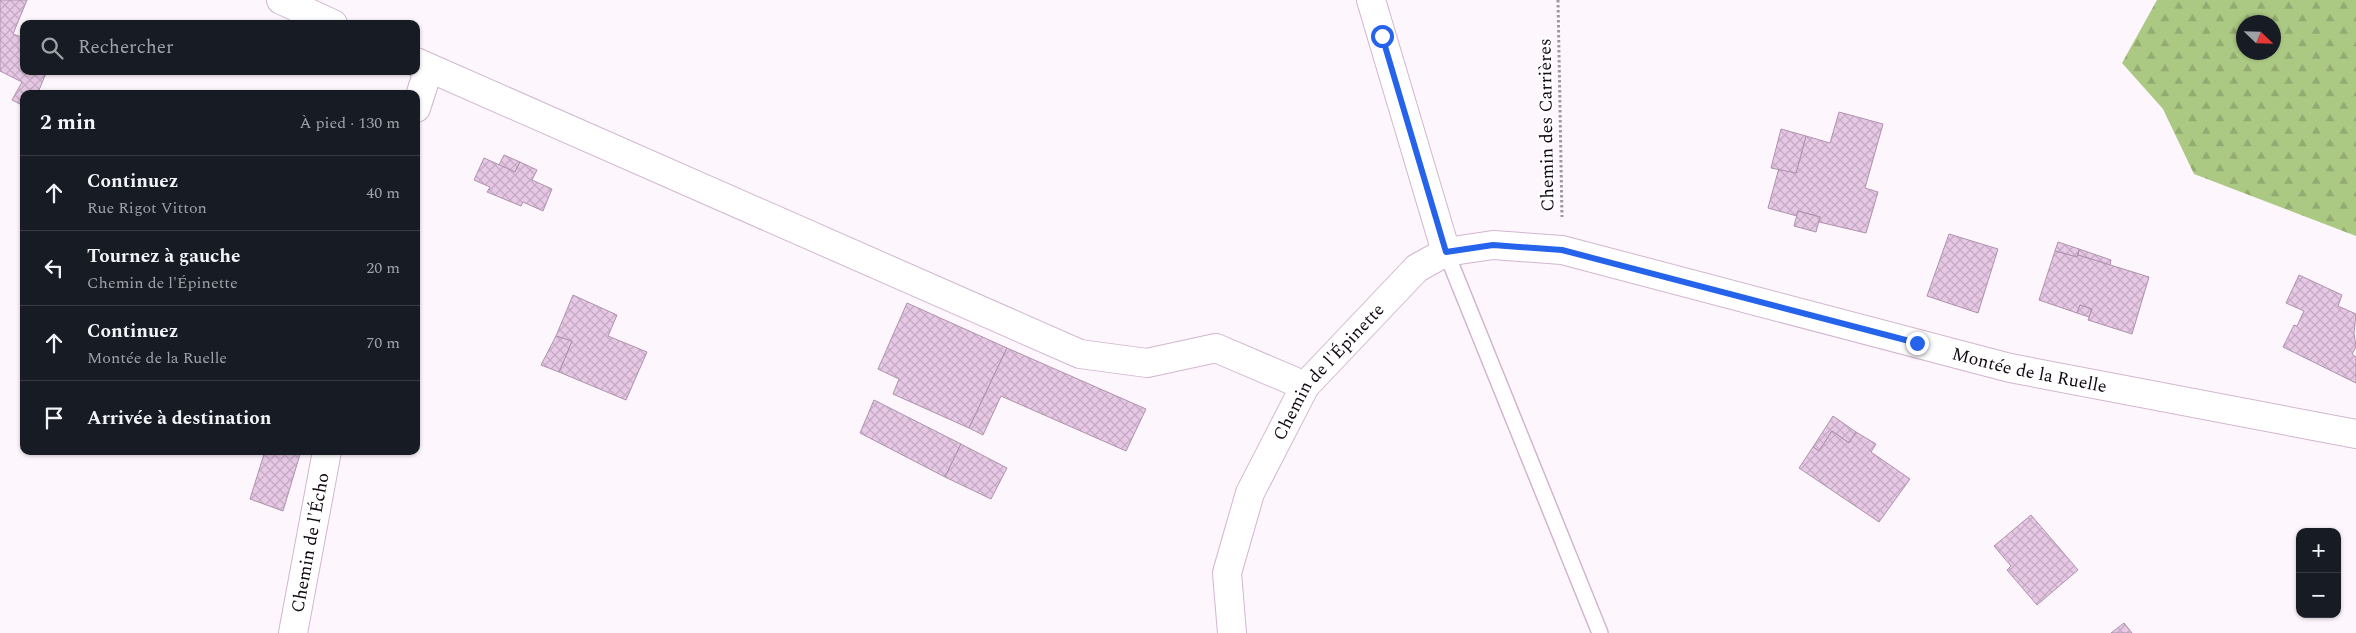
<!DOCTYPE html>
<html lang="fr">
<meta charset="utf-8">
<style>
body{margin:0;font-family:Spectral,serif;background:#20242c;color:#f1f3f6}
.controls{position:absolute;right:15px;bottom:15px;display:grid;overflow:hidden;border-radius:10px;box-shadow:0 1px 4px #0004}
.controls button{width:45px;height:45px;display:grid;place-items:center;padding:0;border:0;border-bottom:1px solid #363941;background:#171b24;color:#f1f3f6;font:25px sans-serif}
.compass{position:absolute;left:2236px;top:15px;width:45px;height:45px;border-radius:50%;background:#171b24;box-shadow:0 1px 4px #0004;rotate:113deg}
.stop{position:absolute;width:15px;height:15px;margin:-11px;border:4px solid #2563eb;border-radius:50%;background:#fff}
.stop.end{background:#2563eb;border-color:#fff;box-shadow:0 1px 5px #0008}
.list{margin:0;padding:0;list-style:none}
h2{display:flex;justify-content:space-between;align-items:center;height:65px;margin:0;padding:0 20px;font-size:21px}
h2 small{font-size:16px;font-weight:400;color:#9ea1a6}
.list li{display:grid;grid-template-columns:32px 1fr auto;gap:15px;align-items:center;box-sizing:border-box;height:75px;padding:0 20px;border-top:1px solid #363941}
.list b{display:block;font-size:19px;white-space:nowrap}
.list p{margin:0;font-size:16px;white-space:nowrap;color:#9ea1a6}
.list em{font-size:16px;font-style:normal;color:#9ea1a6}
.icon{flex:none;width:28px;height:28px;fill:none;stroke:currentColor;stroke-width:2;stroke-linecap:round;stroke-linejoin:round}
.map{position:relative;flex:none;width:2356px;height:633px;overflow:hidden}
.search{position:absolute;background:#171b24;box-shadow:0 1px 4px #0004;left:20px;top:20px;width:400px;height:55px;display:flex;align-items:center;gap:12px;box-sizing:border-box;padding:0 18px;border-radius:10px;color:#9ea1a6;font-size:19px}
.panel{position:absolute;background:#171b24;box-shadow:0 1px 4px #0004;left:20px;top:90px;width:400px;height:365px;border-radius:10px}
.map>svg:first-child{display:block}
.forest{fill:url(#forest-firs);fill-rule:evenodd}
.building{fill:url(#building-cross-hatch);stroke:#ae92ac}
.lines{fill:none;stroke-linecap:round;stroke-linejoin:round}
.lane-casing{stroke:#d2b5d0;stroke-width:18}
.street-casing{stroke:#d2b5d0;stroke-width:30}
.path{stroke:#9e979e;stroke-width:3;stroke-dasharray:2.5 2.5;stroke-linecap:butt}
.lane{stroke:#fff;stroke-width:15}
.street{stroke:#fff;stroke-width:28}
.route{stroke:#2563eb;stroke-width:6}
.labels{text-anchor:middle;stroke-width:4;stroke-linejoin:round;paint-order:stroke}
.street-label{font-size:18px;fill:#120912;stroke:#fff}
</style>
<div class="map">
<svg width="2356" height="633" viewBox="0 0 2356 633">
<defs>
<pattern id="forest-firs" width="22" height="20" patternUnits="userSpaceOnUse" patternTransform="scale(1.25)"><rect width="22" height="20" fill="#acc983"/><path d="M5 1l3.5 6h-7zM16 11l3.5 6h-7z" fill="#93ab70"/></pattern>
<pattern id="building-cross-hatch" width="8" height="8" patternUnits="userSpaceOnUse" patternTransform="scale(1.25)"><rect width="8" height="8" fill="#e6c8e4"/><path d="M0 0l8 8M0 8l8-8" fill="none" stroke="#c4aac3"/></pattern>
</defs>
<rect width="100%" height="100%" fill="#fdf7fd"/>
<path class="forest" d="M 2157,0 L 2356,0 L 2356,236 L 2194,174 L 2163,109 L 2122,63 ZM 2244,22 L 2274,22 L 2274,52 L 2244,52 Z"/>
<g class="building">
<polygon points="0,0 27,0 13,34 24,38 24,71 47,71 39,90 46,94 24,94 24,106 12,100 22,82 0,71"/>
<polygon points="1839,112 1883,124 1865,188 1878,192 1866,233 1819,222 1820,217 1798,211 1797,216 1768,208 1779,168 1796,173 1806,136 1830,143"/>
<polygon points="1781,129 1806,136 1796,173 1771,168"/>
<polygon points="504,155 520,162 515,172 499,165"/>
<polygon points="484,158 515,172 520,162 537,170 532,180 552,189 543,211 523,202 521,206 487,192 490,187 474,180"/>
<polygon points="1798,211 1820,217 1816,232 1794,226"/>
<polygon points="1949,234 1998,249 1978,313 1927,296"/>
<polygon points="2058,242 2079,249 2077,257 2055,251"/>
<polygon points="2079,249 2111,260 2110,265 2078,255"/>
<polygon points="2055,251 2077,257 2078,255 2149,277 2132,334 2088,320 2092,309 2080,305 2077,313 2039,300"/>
<polygon points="2299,275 2342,295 2338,306 2356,314 2354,333 2356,347 2352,354 2356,357 2356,383 2283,347 2294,325 2297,326 2304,311 2286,303"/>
<polygon points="573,295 617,315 608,336 647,352 626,400 559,372 572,341 556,336"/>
<polygon points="907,303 1007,348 969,428 893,394 899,379 878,369"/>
<polygon points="2080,305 2092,309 2089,317 2077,313"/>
<polygon points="556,336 572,341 559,372 541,365"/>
<polygon points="1007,348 1146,409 1126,451 1001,396 983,435 969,428"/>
<polygon points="874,400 961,444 945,477 860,433"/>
<polygon points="1833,416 1856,432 1849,443 1832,431 1819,451 1813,447"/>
<polygon points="1832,431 1849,443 1856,432 1876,444 1871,452 1910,479 1879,522 1799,468 1813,447 1819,451"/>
<polygon points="961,444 1007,468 991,499 945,477"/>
<polygon points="265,451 301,451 283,511 250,499"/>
<polygon points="2031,515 2078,570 2037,605 2007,570 2011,566 1994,546"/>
<polygon points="2124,623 2132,633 2111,633"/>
</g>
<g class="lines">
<g class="lane-casing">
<polyline id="lane" points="1446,252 1600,633"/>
</g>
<g class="street-casing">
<g id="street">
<polyline points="281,0 333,24"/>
<polyline points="1371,0 1446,252"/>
<polyline points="416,62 1080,354 1147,363 1216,348 1305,386"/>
<polyline points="416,108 429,68"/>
<path id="s1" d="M 293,633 L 327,451"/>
<path id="s2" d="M 1232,633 L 1227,573 L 1250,493 L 1305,386 L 1417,268 L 1446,252 L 1493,245 L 1562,250 L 2010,368 L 2356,434"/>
</g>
</g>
<polyline class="path" points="1558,0 1562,217"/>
<use href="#lane" class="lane"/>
<use href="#street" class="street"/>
</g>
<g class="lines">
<polyline class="route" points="1382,36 1446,252 1493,245 1562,250 1917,343"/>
</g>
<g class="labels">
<g class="street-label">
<text transform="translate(1546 125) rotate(-91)" y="6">Chemin des Carrières</text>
<text dy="6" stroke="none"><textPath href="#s2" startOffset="1059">Montée de la Ruelle</textPath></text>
<text dy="6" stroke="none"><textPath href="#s2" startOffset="289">Chemin de l'Épinette</textPath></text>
<text dy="6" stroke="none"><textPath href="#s1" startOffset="92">Chemin de l'Écho</textPath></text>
</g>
</g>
</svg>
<div class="controls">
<button>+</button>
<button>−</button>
</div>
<svg class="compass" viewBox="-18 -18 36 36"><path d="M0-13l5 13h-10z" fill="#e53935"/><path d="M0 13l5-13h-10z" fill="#9ea1a6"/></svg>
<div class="stop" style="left:1382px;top:36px"></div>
<div class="stop end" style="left:1917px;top:343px"></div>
<div class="search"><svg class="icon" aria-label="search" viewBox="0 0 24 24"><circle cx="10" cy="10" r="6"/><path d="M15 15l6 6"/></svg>Rechercher</div>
<section class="panel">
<h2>2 min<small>À pied · 130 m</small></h2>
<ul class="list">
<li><svg class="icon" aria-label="ahead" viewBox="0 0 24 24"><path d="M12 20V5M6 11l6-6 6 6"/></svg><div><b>Continuez</b><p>Rue Rigot Vitton</p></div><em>40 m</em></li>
<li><svg class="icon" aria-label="left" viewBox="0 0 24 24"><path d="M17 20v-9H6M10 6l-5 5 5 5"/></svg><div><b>Tournez à gauche</b><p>Chemin de l'Épinette</p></div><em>20 m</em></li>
<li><svg class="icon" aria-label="ahead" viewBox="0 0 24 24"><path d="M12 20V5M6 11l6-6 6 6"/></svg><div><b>Continuez</b><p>Montée de la Ruelle</p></div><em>70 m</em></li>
<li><svg class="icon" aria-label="arrive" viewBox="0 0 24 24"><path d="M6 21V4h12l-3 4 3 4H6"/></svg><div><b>Arrivée à destination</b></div></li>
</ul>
</section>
</div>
